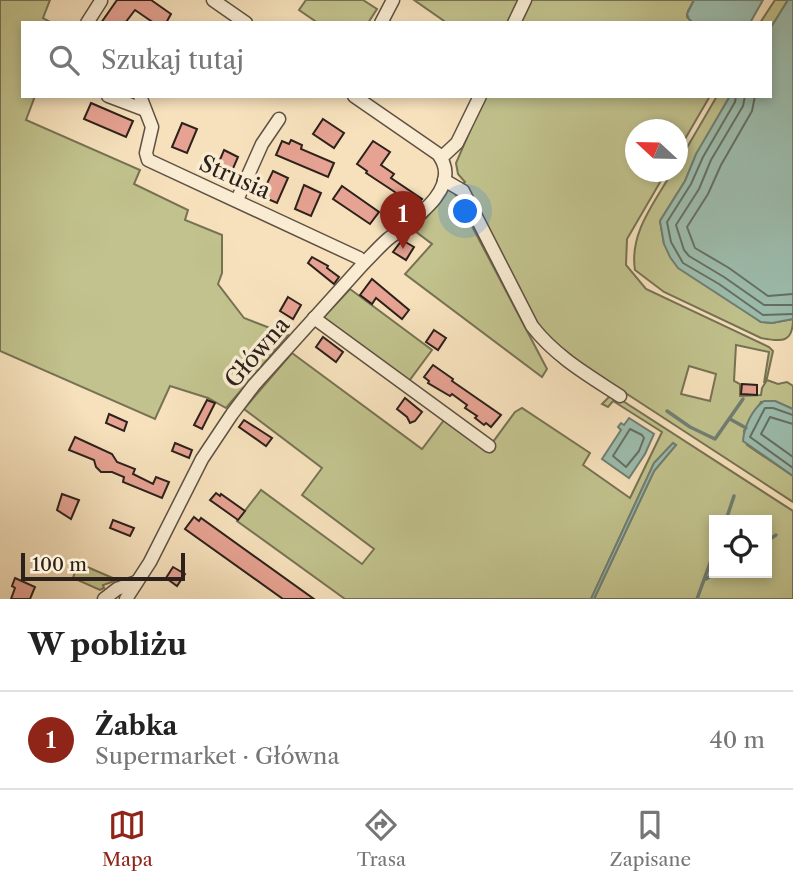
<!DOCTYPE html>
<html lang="pl">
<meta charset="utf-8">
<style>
body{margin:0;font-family:"Libre Caslon Text",serif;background:#f2f2f2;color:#222}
.controls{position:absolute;right:21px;bottom:21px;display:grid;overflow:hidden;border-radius:0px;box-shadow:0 4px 10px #0003}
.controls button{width:63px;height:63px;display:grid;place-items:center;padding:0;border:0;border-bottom:2px solid #e0e0e0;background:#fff;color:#222;font:35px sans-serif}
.compass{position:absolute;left:625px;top:119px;width:63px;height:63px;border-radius:50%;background:#fff;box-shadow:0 4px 10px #0003;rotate:292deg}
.scale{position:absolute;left:21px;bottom:18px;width:164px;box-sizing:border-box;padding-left:7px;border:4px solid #2d211b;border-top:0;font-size:19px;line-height:24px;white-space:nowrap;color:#2d211b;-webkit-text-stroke:5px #f9ecd3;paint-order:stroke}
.you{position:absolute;left:466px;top:212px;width:24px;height:24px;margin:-18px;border:5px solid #fff;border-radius:50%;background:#1a73e8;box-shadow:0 0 0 10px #1a73e833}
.badge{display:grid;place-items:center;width:46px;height:46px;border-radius:50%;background:#8f2418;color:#fff;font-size:23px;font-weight:700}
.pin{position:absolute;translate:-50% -58px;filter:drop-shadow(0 2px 4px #0008)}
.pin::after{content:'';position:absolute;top:37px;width:24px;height:21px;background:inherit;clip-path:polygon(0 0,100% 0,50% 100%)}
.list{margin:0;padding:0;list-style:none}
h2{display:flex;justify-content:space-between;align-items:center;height:91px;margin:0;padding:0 28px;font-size:30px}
h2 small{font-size:23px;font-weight:400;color:#767676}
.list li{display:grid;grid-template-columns:46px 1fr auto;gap:21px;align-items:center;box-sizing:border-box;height:98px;padding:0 28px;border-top:2px solid #e0e0e0}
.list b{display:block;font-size:26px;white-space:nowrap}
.list p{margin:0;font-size:23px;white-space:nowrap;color:#767676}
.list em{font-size:23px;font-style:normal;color:#767676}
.icon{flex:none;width:38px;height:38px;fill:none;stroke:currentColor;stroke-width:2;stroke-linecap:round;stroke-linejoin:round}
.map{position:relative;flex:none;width:793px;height:599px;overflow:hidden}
.search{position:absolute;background:#fff;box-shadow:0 4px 10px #0003;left:21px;right:21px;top:21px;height:77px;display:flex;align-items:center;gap:18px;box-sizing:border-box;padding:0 24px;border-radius:0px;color:#767676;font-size:26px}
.sheet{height:189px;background:#fff}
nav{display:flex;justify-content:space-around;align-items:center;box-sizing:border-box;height:98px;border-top:2px solid #e0e0e0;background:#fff;font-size:19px;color:#767676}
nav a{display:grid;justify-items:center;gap:4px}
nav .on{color:#8f2418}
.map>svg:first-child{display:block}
.green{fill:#c1c28d;stroke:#777254;stroke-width:2;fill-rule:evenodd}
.water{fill:#9dbeaf;stroke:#707f74;stroke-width:2}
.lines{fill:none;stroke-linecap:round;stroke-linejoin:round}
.shore{stroke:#657065;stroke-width:2}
.stream{stroke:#707f74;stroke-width:3.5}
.building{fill:#e6a292;stroke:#2d211b;stroke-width:2}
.minor-casing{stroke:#5f5143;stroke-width:15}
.minor{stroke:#f9ecd3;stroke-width:12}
.labels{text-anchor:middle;stroke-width:7;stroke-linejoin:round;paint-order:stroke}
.street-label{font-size:23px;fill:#2d211b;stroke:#f9ecd3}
</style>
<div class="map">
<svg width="793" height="599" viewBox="0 0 793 599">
<rect width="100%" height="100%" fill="#f6e1bc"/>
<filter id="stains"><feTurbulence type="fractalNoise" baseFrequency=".00286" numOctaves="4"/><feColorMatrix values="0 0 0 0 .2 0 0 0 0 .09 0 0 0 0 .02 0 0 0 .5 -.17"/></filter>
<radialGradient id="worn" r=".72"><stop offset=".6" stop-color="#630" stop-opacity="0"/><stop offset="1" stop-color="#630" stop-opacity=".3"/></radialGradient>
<g class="green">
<polygon points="0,0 50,0 43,18 52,23 23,23 23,96 35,96 26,120 140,170 134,184 188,210 185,220 222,235 222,273 218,284 244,318 288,335 226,408 208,398 170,386 155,419 0,351"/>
<polygon points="306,0 363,0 377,9 368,23 318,23 299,10"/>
<polygon points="414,0 520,0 509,23 447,23"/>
<polygon points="531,0 694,0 688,11 687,17 693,23 520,23"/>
<polygon points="775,0 788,0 770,29 770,23 760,23"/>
<path d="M 485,96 L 710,96 L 678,151 L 678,130 L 636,130 L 636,172 L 666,172 L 627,239 L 626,265 L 646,289 L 769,347 L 773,351 L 767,378 L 764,383 L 769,352 L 736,345 L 734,381 L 740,384 L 740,396 L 761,395 L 762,388 L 767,380 L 778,384 L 787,382 L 793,386 L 793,409 L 775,401 L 761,402 L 744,431 L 747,445 L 793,476 L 793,502 L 584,366 L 557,344 L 532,320 L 463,184 L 465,182 L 458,174 L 456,163 ZM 689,366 L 716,374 L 710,401 L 681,394 Z"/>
<path d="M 717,96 L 730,96 L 697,154 L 685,181 L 660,221 L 664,244 L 715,290 L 761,322 L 772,323 L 793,319 C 793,343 782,342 761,338 L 664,292 L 635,270 C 629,233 655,202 672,172 L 678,172 L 678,163 Z"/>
<polygon points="448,190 453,190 547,369 542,377 405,274 432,244 411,228 426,218"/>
<polygon points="350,289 432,350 409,381 322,319"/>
<path d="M 292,353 L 422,449 L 444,420 L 487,450 L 515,412 L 522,408 L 590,453 L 583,465 L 630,498 L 662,432 L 613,401 L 608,407 L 602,404 L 610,396 L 615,396 L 793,511 L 793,599 L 594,599 L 654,471 L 676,445 L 673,443 L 654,463 L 591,599 L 345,599 L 237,521 L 261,490 L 362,564 L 374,549 L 302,495 L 322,468 L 244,409 ZM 714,520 L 767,520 L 767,573 L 714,573 Z"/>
<polygon points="78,563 115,579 120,579 103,585 104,588 100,590 73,578"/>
</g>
<g class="water">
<polygon points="694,0 763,0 750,23 693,23 689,19 687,14"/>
<polygon points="788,0 793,0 793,319 772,323 761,322 678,268 670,257 664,244 660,221 685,181 696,154 730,96 770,96 770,29"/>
<path d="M 764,401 L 775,401 L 793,409 L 793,476 L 743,441 C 744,427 752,409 764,401 Z"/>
<polygon points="629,418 654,434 645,454 629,478 602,459 621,430 618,427 621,423 624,425"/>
<polygon points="673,443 676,445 654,471 594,599 591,599 654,463"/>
</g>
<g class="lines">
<g class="shore">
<polyline points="736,96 735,102 703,157 691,184 667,222 671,242 683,263 719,284 763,315 793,314"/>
<polyline points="745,96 743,106 711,160 699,189 676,225 684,250 689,256 724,277 764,305 793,305"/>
<polyline points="755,96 752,111 721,165 708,194 687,227 695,248 729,268 768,296 793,294"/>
<polyline points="793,415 773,408 765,408 750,437 793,468"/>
<polyline points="793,424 770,417 761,434 793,457"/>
<polygon points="630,429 642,435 644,438 639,451 626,467 613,456"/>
</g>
<g class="stream">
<polyline points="667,411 690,427 715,439 743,399"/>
<polyline points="730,419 746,428"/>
<polyline points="726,520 734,496"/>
<polyline points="767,541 776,535"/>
<polyline points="706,579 716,573"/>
<polyline points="697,599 714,552"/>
</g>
</g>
<g class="building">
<polygon points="117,0 151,0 171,14 166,23 154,23 135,10 125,23 101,23"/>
<polygon points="91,103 133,121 126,137 84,119"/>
<polygon points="323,119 344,133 334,148 313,134"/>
<polygon points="182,123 197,129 187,153 172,147"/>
<polygon points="291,140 302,145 301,149 334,163 328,177 276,155 282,141 289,144"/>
<polygon points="373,141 390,152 381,165 394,174 391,178 422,199 416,206 366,173 367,171 357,164"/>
<polygon points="224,150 238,157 228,180 214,174"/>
<polygon points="273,171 288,178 277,203 261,196"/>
<polygon points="304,185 321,193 311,216 295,209"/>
<polygon points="342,186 379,212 370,224 333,199"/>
<polygon points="402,240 414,247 406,260 393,252"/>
<polygon points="312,257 328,266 327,268 339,277 334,284 308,263"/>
<polygon points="372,279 409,310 402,319 376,298 372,304 360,295"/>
<polygon points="288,297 301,305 293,319 280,311"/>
<polygon points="434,330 446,338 438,350 426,342"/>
<polygon points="323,337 343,352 336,362 316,347"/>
<polygon points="433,365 453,379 452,381 501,415 491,427 486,423 484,425 475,418 477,416 465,408 467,405 452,394 450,396 428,383 429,381 424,377"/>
<polygon points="742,384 757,385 757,395 741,394"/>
<polygon points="405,398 422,412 415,421 410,423 407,417 397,409"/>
<polygon points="207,400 215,403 202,429 194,425"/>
<polygon points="109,414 127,422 124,431 106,423"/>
<polygon points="244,420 272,438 266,446 239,427"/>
<polygon points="75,437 112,454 117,462 135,469 133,474 153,484 156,477 169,482 162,498 123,482 124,477 112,472 101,472 96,467 94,460 69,450"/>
<polygon points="175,443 192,450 189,458 172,451"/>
<polygon points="216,493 220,496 221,494 245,511 238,520 210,500"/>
<polygon points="62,494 79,500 71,519 57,510"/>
<polygon points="194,517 199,521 201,518 314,599 283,599 185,529"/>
<polygon points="113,520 134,528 130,536 110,528"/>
<polygon points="173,567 185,574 177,586 166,578"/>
<polygon points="15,578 35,587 30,599 11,599 15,588 12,586"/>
</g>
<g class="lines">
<g class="minor-casing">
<g id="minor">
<polyline points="213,0 246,23"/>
<polyline points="87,23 101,1"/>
<polyline points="381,23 393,0"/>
<polyline points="514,23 525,0"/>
<polyline points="108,96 145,110"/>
<polyline points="140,96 152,127 146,153 148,160 359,258 364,263"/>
<polyline points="441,158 457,143 480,96"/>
<path d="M 444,180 L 463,191 L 532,326 C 556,357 588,375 620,396"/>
<polyline points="237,200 262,144 279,119"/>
<polyline points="314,318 489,446"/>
<polyline points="104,599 117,589 136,582"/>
<path d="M 126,599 L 150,562 L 202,459 L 232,414 L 254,385 L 364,263 C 372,255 380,246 388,239 C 410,222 465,188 438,154 L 354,96"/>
</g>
</g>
<use href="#minor" class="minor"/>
</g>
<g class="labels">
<g class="street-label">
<text transform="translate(235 177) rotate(24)" y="8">Strusia</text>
<text transform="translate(257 352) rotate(-49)" y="8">Główna</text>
</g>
</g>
<rect width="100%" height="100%" filter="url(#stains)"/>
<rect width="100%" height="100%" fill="url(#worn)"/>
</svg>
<div class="controls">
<button><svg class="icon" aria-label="locate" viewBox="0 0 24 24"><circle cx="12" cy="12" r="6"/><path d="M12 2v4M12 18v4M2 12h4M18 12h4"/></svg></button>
</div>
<svg class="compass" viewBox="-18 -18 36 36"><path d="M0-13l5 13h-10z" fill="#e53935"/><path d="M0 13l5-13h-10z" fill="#767676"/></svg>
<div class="scale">100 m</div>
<div class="you"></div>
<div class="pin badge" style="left:403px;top:249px">1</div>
<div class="search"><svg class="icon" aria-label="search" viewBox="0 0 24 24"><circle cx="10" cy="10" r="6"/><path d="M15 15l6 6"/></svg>Szukaj tutaj</div>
</div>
<section class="sheet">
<h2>W pobliżu<small></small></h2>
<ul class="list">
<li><span class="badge">1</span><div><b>Żabka</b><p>Supermarket · Główna</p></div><em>40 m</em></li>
</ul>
</section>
<nav>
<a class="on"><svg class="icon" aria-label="map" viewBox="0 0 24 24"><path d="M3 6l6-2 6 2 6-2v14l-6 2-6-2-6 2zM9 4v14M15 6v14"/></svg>Mapa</a>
<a><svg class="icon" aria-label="directions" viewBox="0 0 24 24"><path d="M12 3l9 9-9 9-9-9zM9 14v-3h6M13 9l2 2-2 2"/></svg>Trasa</a>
<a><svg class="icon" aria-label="saved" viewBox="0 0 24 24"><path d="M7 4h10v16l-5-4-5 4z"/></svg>Zapisane</a>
</nav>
